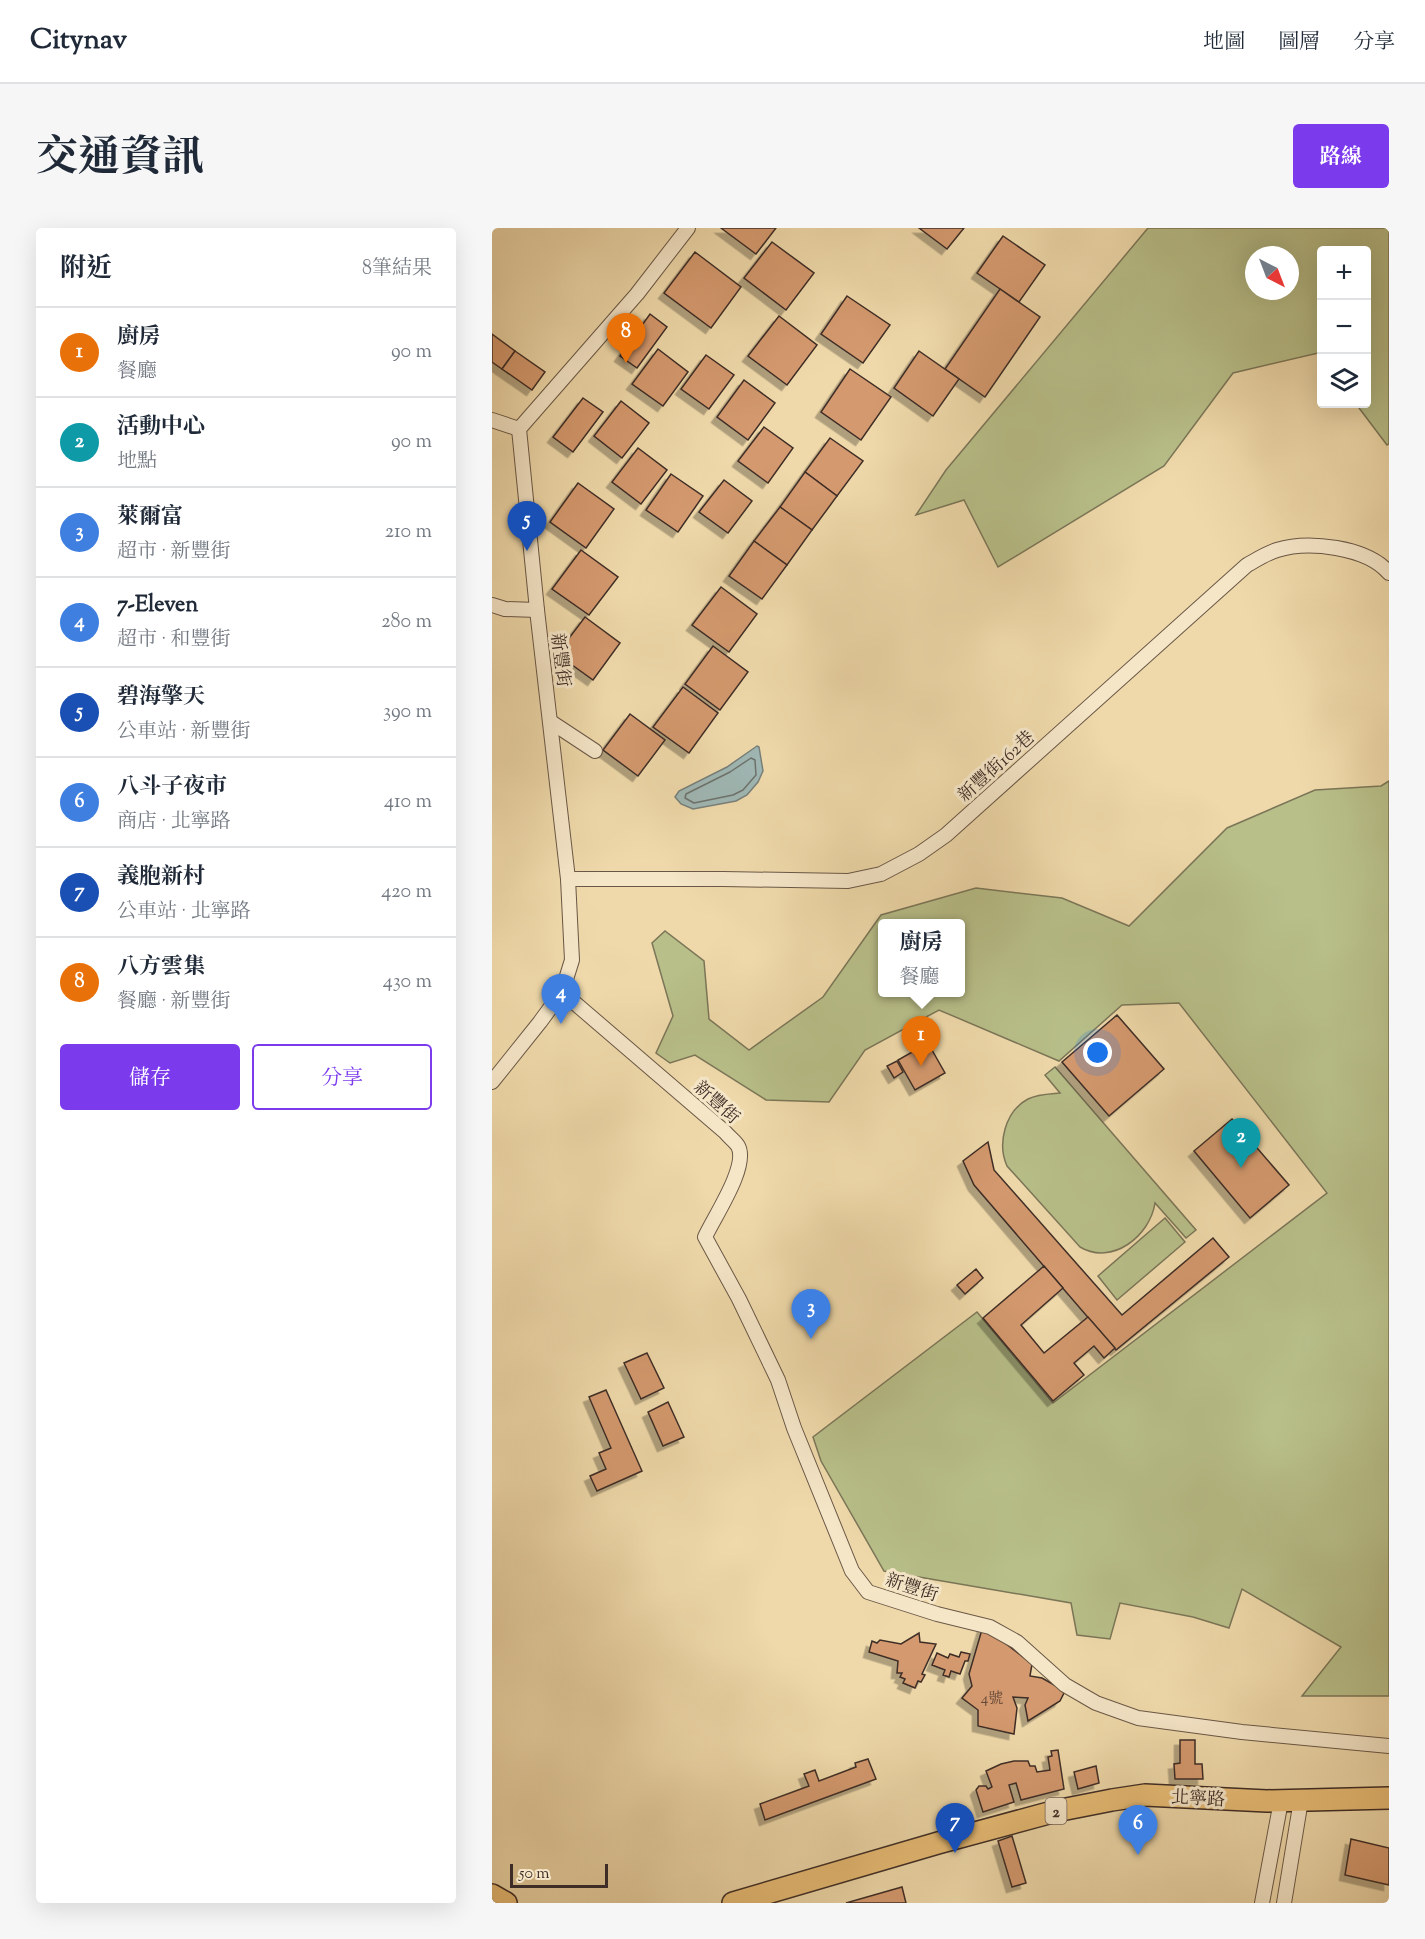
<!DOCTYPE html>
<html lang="zh-TW">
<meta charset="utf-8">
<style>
body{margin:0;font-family:"Sorts Mill Goudy","Noto Serif TC",serif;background:#f6f6f7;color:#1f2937}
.controls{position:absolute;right:18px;top:18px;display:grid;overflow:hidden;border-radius:6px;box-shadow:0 6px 24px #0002}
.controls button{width:54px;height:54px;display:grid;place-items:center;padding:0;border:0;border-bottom:2px solid #e0e1e3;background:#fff;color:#1f2937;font:30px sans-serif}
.compass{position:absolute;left:753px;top:18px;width:54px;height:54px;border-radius:50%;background:#fff;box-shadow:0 6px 24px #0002;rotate:138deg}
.scale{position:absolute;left:18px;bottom:15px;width:98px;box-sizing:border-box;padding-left:6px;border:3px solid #3e2d26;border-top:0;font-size:16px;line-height:21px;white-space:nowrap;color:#3e2d26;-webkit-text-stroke:4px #f5e6c8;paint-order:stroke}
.you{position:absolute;left:606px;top:825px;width:21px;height:21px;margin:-15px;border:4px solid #fff;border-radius:50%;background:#1a73e8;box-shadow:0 0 0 9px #1a73e833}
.badge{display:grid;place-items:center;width:39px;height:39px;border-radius:50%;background:#7c3aed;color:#fff;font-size:20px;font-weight:700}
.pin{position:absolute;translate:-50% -50px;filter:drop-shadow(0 2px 3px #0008)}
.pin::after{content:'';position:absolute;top:32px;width:21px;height:18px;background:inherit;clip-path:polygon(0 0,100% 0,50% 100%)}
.popup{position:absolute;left:386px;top:691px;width:87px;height:78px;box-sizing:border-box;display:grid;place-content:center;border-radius:6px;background:#fff;filter:drop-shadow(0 2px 4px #0005);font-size:20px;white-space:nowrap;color:#747a83}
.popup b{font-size:22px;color:#1f2937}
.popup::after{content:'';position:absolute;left:50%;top:100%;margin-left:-12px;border:12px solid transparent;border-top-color:#fff}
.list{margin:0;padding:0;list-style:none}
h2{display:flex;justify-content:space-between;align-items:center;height:78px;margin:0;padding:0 24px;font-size:26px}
h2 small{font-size:20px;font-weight:400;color:#747a83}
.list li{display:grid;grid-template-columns:39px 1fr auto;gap:18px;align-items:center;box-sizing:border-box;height:90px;padding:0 24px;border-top:2px solid #e0e1e3}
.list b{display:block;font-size:22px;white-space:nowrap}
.list p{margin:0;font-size:20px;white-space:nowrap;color:#747a83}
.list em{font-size:20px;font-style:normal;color:#747a83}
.actions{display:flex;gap:12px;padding:18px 24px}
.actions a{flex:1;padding:14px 0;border:2px solid #7c3aed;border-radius:6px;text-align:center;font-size:21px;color:#7c3aed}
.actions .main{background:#7c3aed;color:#fff}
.icon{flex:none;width:33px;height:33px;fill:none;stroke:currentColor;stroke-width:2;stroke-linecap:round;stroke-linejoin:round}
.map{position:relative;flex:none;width:897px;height:1675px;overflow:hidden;border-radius:6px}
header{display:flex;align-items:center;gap:36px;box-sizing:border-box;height:84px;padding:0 30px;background:#fff;border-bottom:2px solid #e0e1e3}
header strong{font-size:28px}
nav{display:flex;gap:33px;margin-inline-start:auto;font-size:21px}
.intro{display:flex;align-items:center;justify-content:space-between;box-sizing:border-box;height:144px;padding:0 36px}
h1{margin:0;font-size:42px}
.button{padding:15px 27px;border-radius:6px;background:#7c3aed;color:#fff;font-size:21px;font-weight:700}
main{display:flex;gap:36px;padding:0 36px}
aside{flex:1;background:#fff;border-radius:6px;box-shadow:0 6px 24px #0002}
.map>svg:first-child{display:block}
.green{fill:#b8bf89;stroke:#7b7658;stroke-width:1.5;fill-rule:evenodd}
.water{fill:#9fb7b4;stroke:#78807b;stroke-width:1.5}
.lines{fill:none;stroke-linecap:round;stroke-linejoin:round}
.shore{stroke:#6e726d;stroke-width:1.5}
.building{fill:#d4996e;stroke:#3e2d26;stroke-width:1.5;filter:url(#shadow)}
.street-casing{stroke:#6a5847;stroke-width:16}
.primary-casing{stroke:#3e2d26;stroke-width:24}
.street{stroke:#f5e6c8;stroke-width:14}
.primary{stroke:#e8bc75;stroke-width:21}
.labels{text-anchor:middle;stroke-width:6;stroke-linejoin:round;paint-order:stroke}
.number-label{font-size:15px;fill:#644838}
.shield{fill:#f5e6c8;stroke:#756457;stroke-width:1.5}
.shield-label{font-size:16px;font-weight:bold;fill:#3e2d26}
.street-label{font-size:18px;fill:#3e2d26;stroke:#f5e6c8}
</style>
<header>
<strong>Citynav</strong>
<nav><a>地圖</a><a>圖層</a><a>分享</a></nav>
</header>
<div class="intro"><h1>交通資訊</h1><a class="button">路線</a></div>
<main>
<aside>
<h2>附近<small>8筆結果</small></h2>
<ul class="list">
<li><span class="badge" style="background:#e8710a">1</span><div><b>廚房</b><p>餐廳</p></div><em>90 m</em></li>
<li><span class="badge" style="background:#0f9aa8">2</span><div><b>活動中心</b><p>地點</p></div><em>90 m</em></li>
<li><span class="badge" style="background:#3f7fe0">3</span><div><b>萊爾富</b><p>超市 · 新豐街</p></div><em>210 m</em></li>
<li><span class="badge" style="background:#3f7fe0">4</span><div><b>7-Eleven</b><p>超市 · 和豐街</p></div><em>280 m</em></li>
<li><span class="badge" style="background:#1a4fb4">5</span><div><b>碧海擎天</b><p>公車站 · 新豐街</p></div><em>390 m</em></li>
<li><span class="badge" style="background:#3f7fe0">6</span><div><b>八斗子夜市</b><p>商店 · 北寧路</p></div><em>410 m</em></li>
<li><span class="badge" style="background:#1a4fb4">7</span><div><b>義胞新村</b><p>公車站 · 北寧路</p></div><em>420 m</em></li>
<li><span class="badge" style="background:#e8710a">8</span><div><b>八方雲集</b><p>餐廳 · 新豐街</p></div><em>430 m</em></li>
</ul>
<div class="actions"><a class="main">儲存</a><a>分享</a></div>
</aside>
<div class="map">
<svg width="897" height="1675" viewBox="0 0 897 1675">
<defs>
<filter id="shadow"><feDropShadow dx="-5.5" dy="5.5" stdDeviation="0" flood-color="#0004"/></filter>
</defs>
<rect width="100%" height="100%" fill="#efd9aa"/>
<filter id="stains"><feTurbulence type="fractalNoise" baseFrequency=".00333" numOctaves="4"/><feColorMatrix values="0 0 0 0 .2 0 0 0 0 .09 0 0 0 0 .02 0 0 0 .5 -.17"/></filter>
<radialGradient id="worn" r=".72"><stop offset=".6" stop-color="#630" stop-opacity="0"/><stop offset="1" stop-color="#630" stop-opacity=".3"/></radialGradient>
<g class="green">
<path d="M 656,0 L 897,0 L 897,216 L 895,217 L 864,176 L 874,176 L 874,22 L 830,22 L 829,130 L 826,125 L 741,145 L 672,238 L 506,339 L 472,272 L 424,287 L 454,242 ZM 762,27 L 798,27 L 798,63 L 762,63 Z"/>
<path d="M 897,553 L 897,1468 L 810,1468 L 849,1419 L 750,1361 L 737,1400 L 701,1389 L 628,1375 L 618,1411 L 585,1407 L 579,1375 L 392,1343 L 329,1233 L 321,1209 L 485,1084 L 561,1175 L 835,965 L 687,775 L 630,777 L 567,833 L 447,782 L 373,822 L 337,874 L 274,872 L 203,827 L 178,835 L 164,825 L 181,788 L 160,715 L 173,703 L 212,733 L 217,791 L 257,822 L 331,769 L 389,687 L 484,660 L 570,670 L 637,698 L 735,600 L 823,562 L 889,558 ZM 390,696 L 468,696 L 468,764 L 390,764 Z"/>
<path d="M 563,839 L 704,1002 L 694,1010 L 663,975 C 658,1008 620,1038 588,1019 L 515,938 C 505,916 513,883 536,871 C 546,866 557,866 568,865 L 553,847 Z"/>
<polygon points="673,990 693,1014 625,1072 606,1048"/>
</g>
<polygon class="water" points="265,518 267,519 271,543 266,554 255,567 244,573 201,581 189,576 183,569 187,563 235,539"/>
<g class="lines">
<polygon class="shore" points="259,530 263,532 264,547 251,562 241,567 202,575 193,570 194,566 238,544"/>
</g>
<g class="building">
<polygon points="229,0 284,0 264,26"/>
<polygon points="427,0 472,0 455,21"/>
<polygon points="511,8 553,37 527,74 485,45"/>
<polygon points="280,14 322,45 294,82 252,50"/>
<polygon points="203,24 249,59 219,100 172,65"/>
<polygon points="508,61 548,89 493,169 453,141"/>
<polygon points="355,68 398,97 371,135 329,106"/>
<polygon points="158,86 175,99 145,140 128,128"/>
<polygon points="287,88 325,117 295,157 256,128"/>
<polygon points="0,106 23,123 10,141 0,134"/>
<polygon points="166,121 196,144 171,178 140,156"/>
<polygon points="23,123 53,144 40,162 10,141"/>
<polygon points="427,123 467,151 441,188 402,160"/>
<polygon points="214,127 242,147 217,181 189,161"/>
<polygon points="358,141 399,169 369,212 329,184"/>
<polygon points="252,152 283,175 256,212 225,189"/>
<polygon points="91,170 111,184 81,224 61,209"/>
<polygon points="129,173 157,195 130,230 102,208"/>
<polygon points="272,199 301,220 276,255 246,233"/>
<polygon points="338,210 371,233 345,268 313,244"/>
<polygon points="146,220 175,242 149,276 120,254"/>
<polygon points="313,244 345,268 320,302 288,279"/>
<polygon points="179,246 211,268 186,304 154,282"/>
<polygon points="232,252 260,273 236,305 207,284"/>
<polygon points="86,255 122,281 94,320 58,294"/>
<polygon points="288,279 320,302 295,337 262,313"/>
<polygon points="262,313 295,337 270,371 237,348"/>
<polygon points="89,322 126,349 97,387 60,361"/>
<polygon points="229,359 265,386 237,424 200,397"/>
<polygon points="93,389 128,415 101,452 65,426"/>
<polygon points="221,418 256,444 228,482 193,456"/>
<polygon points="191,459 226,485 197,525 161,499"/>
<polygon points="138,486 173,512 146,548 111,522"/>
<polygon points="625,787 672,841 617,888 570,834"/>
<polygon points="436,815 453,845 423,862 406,832"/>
<polygon points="405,833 411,844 402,850 395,838"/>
<polygon points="740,891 797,957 758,990 702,923"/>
<polygon points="496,914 502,942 630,1087 721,1010 737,1029 624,1122 482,957 471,933"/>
<polygon points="552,1038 571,1060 529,1097 552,1125 596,1089 623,1120 612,1130 602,1118 582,1135 592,1147 561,1173 491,1090"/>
<polygon points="484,1041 491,1050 473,1066 465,1057"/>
<polygon points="155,1125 172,1160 149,1171 132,1135"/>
<polygon points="114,1162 150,1243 105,1263 98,1248 114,1241 107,1225 119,1220 97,1169"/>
<polygon points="176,1174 192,1209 171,1218 156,1184"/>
<polygon points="491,1398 540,1436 538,1448 550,1450 573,1463 568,1473 536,1493 533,1477 536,1470 521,1469 525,1480 522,1506 486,1498 486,1482 470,1470 480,1458 477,1446"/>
<polygon points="427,1405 428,1414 444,1416 430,1446 433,1447 429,1454 426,1453 423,1460 411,1455 413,1451 408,1449 410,1445 405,1445 406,1433 377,1424 380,1413 385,1415 388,1412 409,1416"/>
<polygon points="469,1424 478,1426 476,1433 473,1433 468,1446 459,1443 457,1449 451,1447 453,1442 440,1437 445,1425 456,1430 458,1426 467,1429"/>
<polygon points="688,1512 703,1512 703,1536 710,1536 711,1551 683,1551 682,1536 688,1535"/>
<polygon points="566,1522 572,1561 529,1572 524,1555 517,1557 522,1574 491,1584 484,1562 487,1558 494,1558 496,1561 500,1559 494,1543 509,1536 522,1533 536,1533 538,1538 543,1538 545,1544 558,1542 556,1529 560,1528 559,1523"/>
<polygon points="376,1531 384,1551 273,1592 268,1576 317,1558 312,1546 323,1542 327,1553 364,1539 363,1535"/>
<polygon points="604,1538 607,1555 586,1561 582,1544"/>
<polygon points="520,1608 534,1655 520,1659 506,1613"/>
<polygon points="859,1611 897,1620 897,1657 853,1647"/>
<polygon points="410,1659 414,1675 354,1675"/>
</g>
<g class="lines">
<g class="street-casing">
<g id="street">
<polyline points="0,192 27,201"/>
<polyline points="0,377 13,381 45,382"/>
<polyline points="59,494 103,523"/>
<path d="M 76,651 L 231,651 L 356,653 L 389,646 L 427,626 L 454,607 L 755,337 C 764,332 775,325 785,322 C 816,312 875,319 897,345"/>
<path d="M 70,764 L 233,904 C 237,909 243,913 246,918 C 257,938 222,989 213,1009 L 247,1071 L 286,1152 L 302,1200 L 360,1343 L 376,1364 L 445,1386 L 498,1399 L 525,1414 L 573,1457 L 604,1475 L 646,1490 L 750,1504 L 897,1518"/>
<polyline points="0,854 48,794 70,764 80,732 76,651 45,382 27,201 145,66 196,0"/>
<polyline points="770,1675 789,1573"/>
<polyline points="792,1675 809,1572"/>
</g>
</g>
<g class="primary-casing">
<g id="primary">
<polyline points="0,1667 14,1675"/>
<polyline points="241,1675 446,1615 564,1583 620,1572 653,1567 775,1573 897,1570"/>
</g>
</g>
<use href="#street" class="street"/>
<use href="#primary" class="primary"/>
</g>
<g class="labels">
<g class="number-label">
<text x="500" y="1475">4號</text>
</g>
<rect class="shield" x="553.5" y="1570" width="21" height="26" rx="4.5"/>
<g class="shield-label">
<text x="564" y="1589">2</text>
</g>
<g class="street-label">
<text transform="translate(69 432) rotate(83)" y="6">新豐街</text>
<text transform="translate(504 538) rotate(-42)" y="6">新豐街162巷</text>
<text transform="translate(225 874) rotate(42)" y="6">新豐街</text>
<text transform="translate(420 1359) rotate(18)" y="6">新豐街</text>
<text transform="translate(706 1570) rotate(3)" y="6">北寧路</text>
</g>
</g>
<rect width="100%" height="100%" filter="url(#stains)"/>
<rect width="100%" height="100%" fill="url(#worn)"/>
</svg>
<div class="controls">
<button>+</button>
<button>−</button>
<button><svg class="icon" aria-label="layers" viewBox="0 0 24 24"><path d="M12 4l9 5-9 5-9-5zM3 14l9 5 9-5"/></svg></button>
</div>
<svg class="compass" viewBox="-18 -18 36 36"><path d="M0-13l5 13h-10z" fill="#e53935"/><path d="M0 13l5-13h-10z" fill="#747a83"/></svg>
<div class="scale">50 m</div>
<div class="you"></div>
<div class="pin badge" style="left:429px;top:838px;background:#e8710a">1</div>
<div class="popup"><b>廚房</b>餐廳</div>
<div class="pin badge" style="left:749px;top:940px;background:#0f9aa8">2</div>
<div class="pin badge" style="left:319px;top:1111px;background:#3f7fe0">3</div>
<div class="pin badge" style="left:69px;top:796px;background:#3f7fe0">4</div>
<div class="pin badge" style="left:35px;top:323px;background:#1a4fb4">5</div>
<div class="pin badge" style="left:646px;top:1627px;background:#3f7fe0">6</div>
<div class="pin badge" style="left:463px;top:1625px;background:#1a4fb4">7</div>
<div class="pin badge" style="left:134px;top:135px;background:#e8710a">8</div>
</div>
</main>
